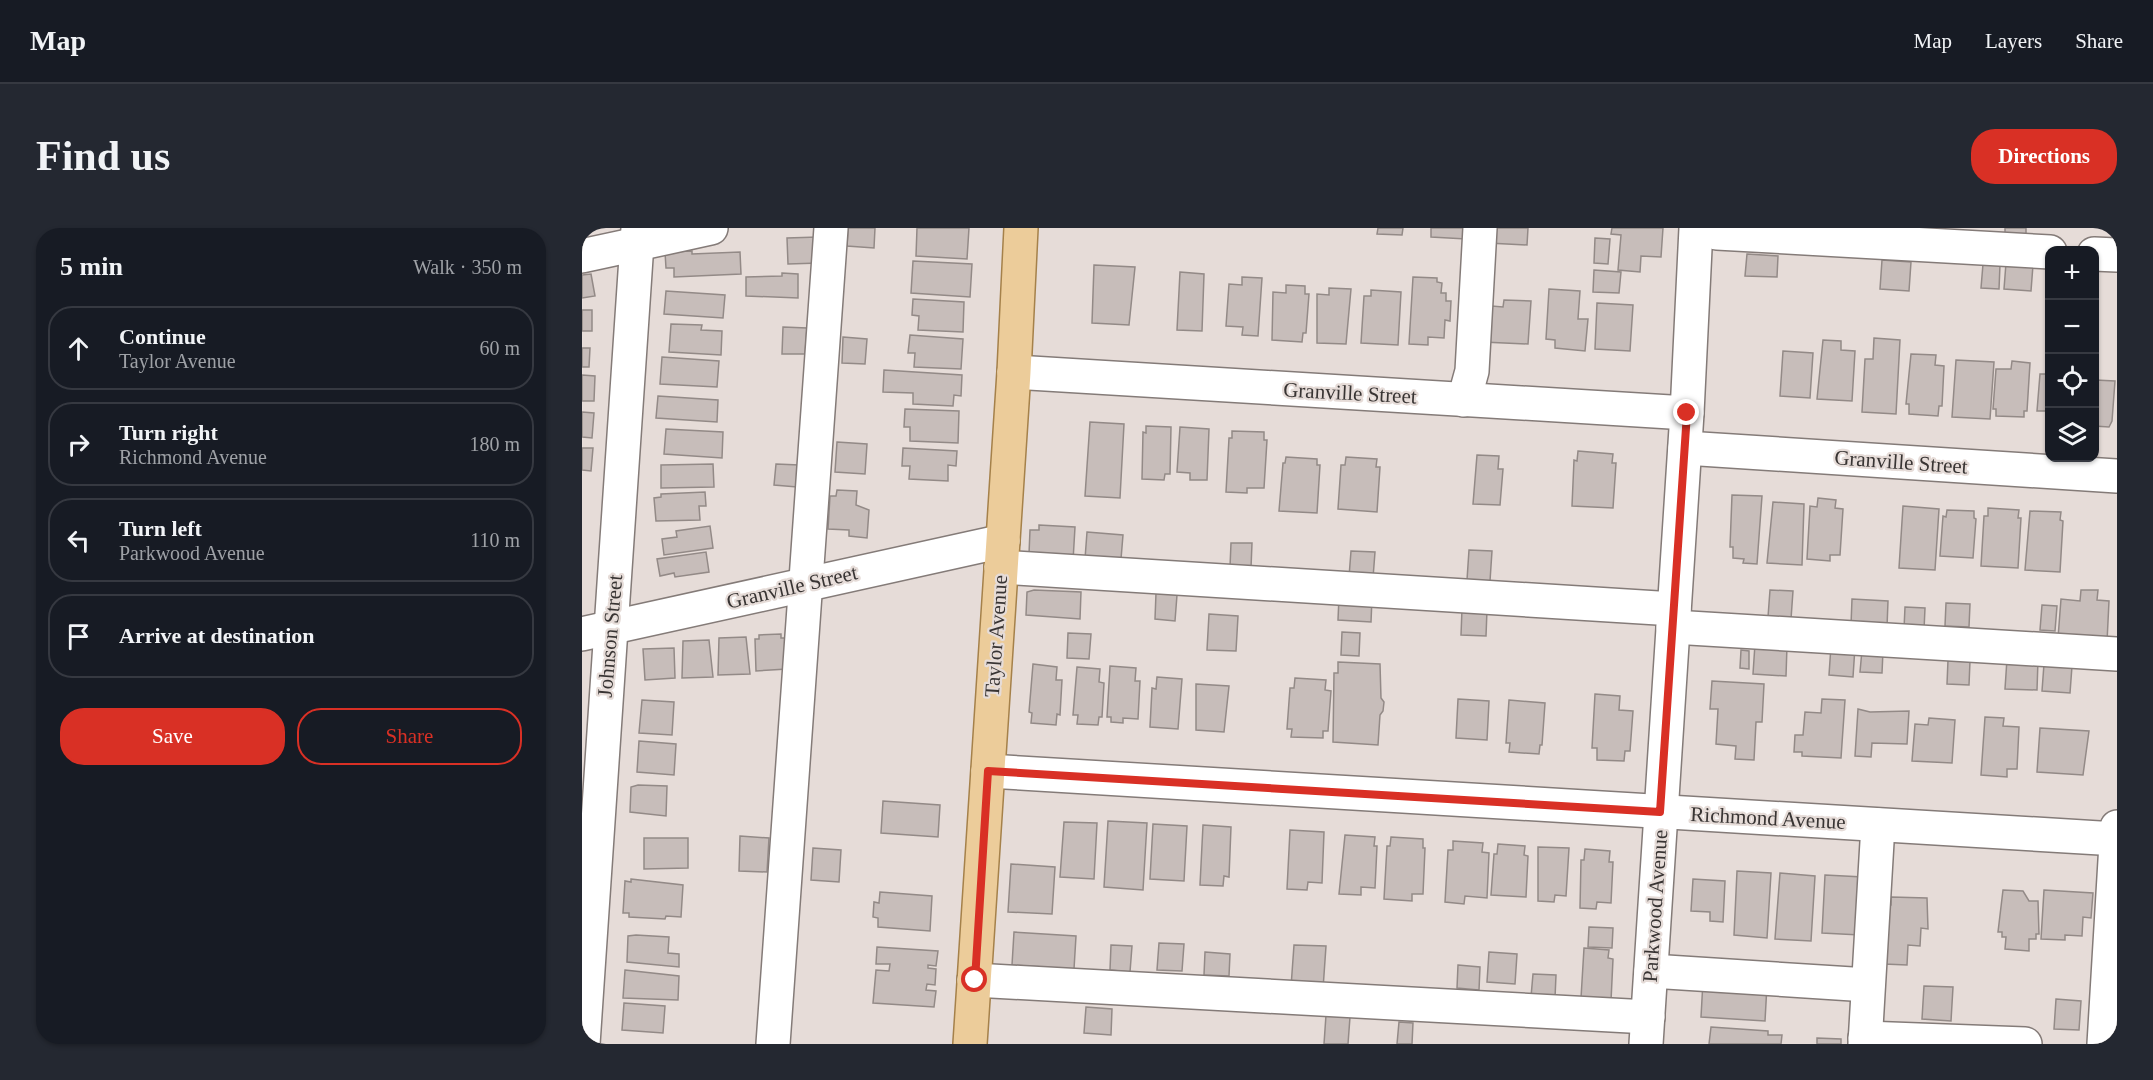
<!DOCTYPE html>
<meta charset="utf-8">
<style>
body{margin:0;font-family:"Times New Roman",serif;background:#242831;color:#f1f3f6}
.controls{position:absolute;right:18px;top:18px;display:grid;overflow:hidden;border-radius:12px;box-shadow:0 2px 4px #0004}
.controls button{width:54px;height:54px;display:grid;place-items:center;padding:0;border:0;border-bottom:2px solid #363941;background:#171b24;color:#f1f3f6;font:30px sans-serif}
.stop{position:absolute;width:18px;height:18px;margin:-14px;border:4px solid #d93025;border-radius:50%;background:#fff}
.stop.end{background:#d93025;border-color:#fff;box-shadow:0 2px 6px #0008}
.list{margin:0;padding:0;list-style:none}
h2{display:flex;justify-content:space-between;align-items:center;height:78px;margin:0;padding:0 24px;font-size:26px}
h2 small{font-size:20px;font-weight:400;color:#9ea1a6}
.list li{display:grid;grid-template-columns:39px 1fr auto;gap:18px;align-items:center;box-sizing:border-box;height:84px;margin:0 12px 12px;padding:0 12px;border:2px solid #363941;border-radius:24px}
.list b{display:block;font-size:22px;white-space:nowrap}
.list p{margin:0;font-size:20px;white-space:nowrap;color:#9ea1a6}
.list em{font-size:20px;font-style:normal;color:#9ea1a6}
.actions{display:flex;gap:12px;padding:18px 24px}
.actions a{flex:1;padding:14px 0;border:2px solid #d93025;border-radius:24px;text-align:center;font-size:21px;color:#d93025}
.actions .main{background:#d93025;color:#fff}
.icon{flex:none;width:33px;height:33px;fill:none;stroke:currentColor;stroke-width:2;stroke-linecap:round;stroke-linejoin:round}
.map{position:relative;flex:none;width:1535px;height:816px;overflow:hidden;border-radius:24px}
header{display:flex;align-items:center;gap:36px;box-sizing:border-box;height:84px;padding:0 30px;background:#171b24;border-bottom:2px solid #363941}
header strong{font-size:28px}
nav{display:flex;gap:33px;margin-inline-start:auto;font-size:21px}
.intro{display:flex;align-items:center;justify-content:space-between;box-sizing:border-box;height:144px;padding:0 36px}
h1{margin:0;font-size:42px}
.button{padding:15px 27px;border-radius:24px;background:#d93025;color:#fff;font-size:21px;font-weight:700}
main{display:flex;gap:36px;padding:0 36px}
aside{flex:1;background:#171b24;border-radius:24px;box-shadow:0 2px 4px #0004}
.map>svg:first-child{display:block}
.building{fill:#c7bdba;stroke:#938a87;stroke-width:1.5}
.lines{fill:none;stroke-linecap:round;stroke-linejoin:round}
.minor-casing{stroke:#847b78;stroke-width:36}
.major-casing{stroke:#a5814a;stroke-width:36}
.minor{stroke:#fff;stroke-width:33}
.major{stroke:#eccc9a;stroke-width:33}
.route{stroke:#d93025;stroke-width:8}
.labels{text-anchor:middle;stroke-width:4.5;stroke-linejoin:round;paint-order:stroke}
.street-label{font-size:21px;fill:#383433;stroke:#e6dcd8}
</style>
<header>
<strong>Map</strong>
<nav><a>Map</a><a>Layers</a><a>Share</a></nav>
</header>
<div class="intro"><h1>Find us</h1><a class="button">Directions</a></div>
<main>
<aside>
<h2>5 min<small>Walk · 350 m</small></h2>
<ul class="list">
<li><svg class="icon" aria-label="ahead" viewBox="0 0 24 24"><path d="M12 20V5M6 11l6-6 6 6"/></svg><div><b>Continue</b><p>Taylor Avenue</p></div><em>60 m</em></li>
<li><svg class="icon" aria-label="right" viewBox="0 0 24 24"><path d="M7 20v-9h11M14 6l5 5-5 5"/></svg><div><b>Turn right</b><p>Richmond Avenue</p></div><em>180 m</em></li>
<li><svg class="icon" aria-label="left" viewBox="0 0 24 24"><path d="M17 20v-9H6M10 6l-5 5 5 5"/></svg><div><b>Turn left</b><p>Parkwood Avenue</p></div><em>110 m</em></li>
<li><svg class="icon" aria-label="arrive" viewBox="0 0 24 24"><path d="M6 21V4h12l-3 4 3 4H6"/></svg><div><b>Arrive at destination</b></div></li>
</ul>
<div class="actions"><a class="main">Save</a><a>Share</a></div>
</aside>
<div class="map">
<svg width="1535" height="816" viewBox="0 0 1535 816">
<rect width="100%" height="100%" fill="#e6dcd8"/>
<g class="building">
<polygon points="266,0 293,0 292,20 265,18"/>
<polygon points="335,0 387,0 385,31 334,28"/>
<polygon points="796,0 821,0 820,7 795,6"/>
<polygon points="849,0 885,0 884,11 849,9"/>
<polygon points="907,0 946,0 945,17 906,15"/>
<polygon points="1030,0 1081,0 1079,29 1059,28 1058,44 1036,42 1039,7 1029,6"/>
<polygon points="1423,0 1444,0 1444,8 1423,7"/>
<polygon points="236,9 237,35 206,36 205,10"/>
<polygon points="1013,10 1028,11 1026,36 1012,35"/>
<polygon points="110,23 110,26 158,24 159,46 92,49 92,40 84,40 83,24"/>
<polygon points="1165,26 1196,28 1195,49 1163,48"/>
<polygon points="1300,32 1329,34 1327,63 1298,61"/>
<polygon points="331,33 390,36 388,69 329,65"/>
<polygon points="1424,35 1451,37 1449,63 1422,61"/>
<polygon points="1401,36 1418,37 1417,61 1399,60"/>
<polygon points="512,37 553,39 547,97 510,95"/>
<polygon points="1012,42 1039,44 1037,65 1011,64"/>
<polygon points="598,44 622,46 620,103 595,102"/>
<polygon points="200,45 216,46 216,70 164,68 164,49 200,48"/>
<polygon points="9,46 13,68 0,70 0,47"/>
<polygon points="660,49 680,50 676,108 660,107 661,99 644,98 647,56 660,57"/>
<polygon points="831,49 855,50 855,54 860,55 859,65 864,65 864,73 869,73 868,93 863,92 862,110 846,109 846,117 827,116"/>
<polygon points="704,57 723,58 723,66 727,66 724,105 721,105 720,114 690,112 691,64 704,65"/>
<polygon points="747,60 769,61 764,116 735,115 735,66 747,67"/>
<polygon points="967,61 998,63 996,91 1006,91 1003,123 973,120 973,112 964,111"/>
<polygon points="789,62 819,64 816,117 779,115 782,68 789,68"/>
<polygon points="84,63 143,67 141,90 82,86"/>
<polygon points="331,71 382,74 381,104 336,102 337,88 330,87"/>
<polygon points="922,72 949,73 946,116 901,114 910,78 921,79"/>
<polygon points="1015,75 1051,77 1048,123 1013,121"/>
<rect x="0" y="82" width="10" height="21"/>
<polygon points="89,96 120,97 119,102 140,103 139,127 87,124"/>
<polygon points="201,99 225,100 223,126 200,126"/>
<polygon points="328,107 381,111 379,141 332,139 333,125 326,125"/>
<polygon points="261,109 285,111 283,136 260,135"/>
<polygon points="1292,110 1318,112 1314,186 1280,184 1283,131 1291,131"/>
<polygon points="1241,112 1259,113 1259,122 1273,123 1270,173 1235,171"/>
<polygon points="0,120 8,120 7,139 0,139"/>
<polygon points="1201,123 1231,125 1228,170 1198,168"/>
<polygon points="1329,126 1354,127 1353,137 1362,138 1360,178 1357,178 1356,188 1327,186 1327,176 1324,176"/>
<polygon points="80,129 137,133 135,159 78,156"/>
<polygon points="1374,132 1412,134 1408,191 1370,189"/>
<polygon points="1430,133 1448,135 1445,183 1442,183 1442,189 1414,188 1414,181 1411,181 1414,141 1429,141"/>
<polygon points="1464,141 1468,141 1468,183 1455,183 1458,146 1464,146"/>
<polygon points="302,142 380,147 379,168 372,167 371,178 331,176 331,165 301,164"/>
<polygon points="0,147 13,148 12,173 0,173"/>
<polygon points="1513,152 1533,153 1530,193 1527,199 1512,198"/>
<polygon points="76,168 136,172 135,194 74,190"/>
<polygon points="323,181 377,183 376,215 328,213 328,199 322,199"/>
<polygon points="0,184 12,185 10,210 0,209"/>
<polygon points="508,194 542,196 538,270 503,268"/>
<polygon points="564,198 589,199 588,246 583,246 582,252 560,251 561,204 564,205"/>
<polygon points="598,199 627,201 625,252 608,252 608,245 595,244"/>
<polygon points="84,201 141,204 140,230 82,226"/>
<polygon points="650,203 682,204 682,212 685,212 682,260 665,260 665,265 644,264 647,210 650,210"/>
<polygon points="255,214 285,216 283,246 253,244"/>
<polygon points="0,220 11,220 9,243 0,242"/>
<polygon points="321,220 375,223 374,238 366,237 366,253 327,251 328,238 320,238"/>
<polygon points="996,223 1031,226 1030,235 1034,235 1031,280 990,278 992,232 995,233"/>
<polygon points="895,227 917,228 916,241 921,241 918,277 891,276"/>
<polygon points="704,229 735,231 735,237 738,237 735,285 697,283 701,235 703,235"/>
<polygon points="764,229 795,231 794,239 798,239 795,284 756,281 759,237 763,237"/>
<polygon points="131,236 132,259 79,260 79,237"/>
<polygon points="194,236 217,237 215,259 192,257"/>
<polygon points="255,262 275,263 274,277 287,282 285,310 267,308 267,302 246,301 248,268 254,268"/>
<polygon points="123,264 124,278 117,278 118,292 74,293 72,270 79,269 79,266"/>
<polygon points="1150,267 1180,268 1175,336 1161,335 1162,331 1151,330 1151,319 1148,319"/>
<polygon points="1236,270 1254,272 1253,280 1261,281 1258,327 1248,327 1248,333 1225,331 1228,278 1235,279"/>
<polygon points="1191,274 1222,276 1220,337 1185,335"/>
<polygon points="1321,278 1357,281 1353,342 1317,340"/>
<polygon points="1406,280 1437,282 1436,290 1439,290 1436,340 1399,338 1402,288 1406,288"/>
<polygon points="1365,282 1392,283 1392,290 1394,291 1391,330 1358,328 1361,288 1364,289"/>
<polygon points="1448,283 1479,284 1478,292 1481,293 1478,344 1443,342"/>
<polygon points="457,297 493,299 491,333 447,326 448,302 457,302"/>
<polygon points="128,298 131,320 82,327 80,311 95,309 94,303"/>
<polygon points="505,304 541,307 539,331 503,331"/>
<polygon points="649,315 670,315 669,340 648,339"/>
<polygon points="887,322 910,323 908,353 885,352"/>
<polygon points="769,323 793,324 791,350 767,349"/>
<polygon points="124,324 127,344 93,349 92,345 78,348 75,331"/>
<polygon points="452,362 499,364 498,391 444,387 445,364"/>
<polygon points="1188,362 1211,363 1209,391 1186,389"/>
<polygon points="1499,362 1516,362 1515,372 1527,373 1525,414 1476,410 1479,371 1498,373"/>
<polygon points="574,365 595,367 593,393 573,391"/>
<polygon points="757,369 790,370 789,394 756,392"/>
<polygon points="1270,371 1306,373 1305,399 1269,397"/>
<polygon points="1364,375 1388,376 1387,399 1363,398"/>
<polygon points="1460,377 1475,378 1473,403 1458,402"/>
<polygon points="1323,379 1343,380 1342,402 1322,401"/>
<polygon points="880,381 905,382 904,408 879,407"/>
<polygon points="627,386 656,388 654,423 625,422"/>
<polygon points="760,404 778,405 777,428 759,427"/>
<polygon points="486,405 509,406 507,431 485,430"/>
<polygon points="199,406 199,410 203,410 205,441 174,443 173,411 177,411 177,407"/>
<polygon points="164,409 168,446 136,447 137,410"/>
<polygon points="127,412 131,449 100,450 101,413"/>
<polygon points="1173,416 1205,418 1204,448 1171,446"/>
<polygon points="1249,418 1273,419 1271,449 1247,447"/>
<polygon points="92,420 93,450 63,452 61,421"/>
<polygon points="1159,422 1167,423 1167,441 1158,440"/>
<polygon points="1280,422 1301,423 1300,445 1278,444"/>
<polygon points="1425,431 1456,432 1455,462 1423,461"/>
<polygon points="1366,432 1388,433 1387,457 1365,456"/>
<polygon points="756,434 798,436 799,470 802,474 801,483 798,487 796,517 751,514 752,445 756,445"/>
<polygon points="451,436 475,439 474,452 480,452 478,487 475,486 474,497 449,495 450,485 447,484"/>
<polygon points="1462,436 1490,438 1488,465 1460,463"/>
<polygon points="528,438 554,440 553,453 558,453 556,491 541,490 541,495 529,494 529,489 525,489"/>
<polygon points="495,439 518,441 517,454 522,455 520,489 517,489 516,497 495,496 496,487 491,487"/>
<polygon points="575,449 600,451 596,501 568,499 570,460 574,461"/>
<polygon points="713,450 744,452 743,462 749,463 746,503 741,503 741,510 709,509 710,501 705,501 708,460 712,460"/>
<polygon points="1130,453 1182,456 1180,494 1174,494 1172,532 1153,531 1154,518 1134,516 1136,481 1128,481"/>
<polygon points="614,456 647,458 642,504 614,502"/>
<polygon points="1013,466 1038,468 1037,482 1051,483 1048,523 1043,523 1042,533 1015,532 1015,520 1010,520"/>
<polygon points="876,471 907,473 905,512 874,510"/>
<polygon points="1240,471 1263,472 1259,530 1220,528 1220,524 1212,524 1213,507 1221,507 1223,484 1239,485"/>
<polygon points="60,472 92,474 90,507 57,505"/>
<polygon points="927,472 963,475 960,517 958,517 957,526 927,524 928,515 924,515"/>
<polygon points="1276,481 1288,484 1327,483 1325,516 1290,515 1289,529 1273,528"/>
<polygon points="1403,489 1422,490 1421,498 1437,499 1435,541 1425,541 1425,549 1399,547"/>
<polygon points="1347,490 1373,492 1370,535 1330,533 1333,496 1346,497"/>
<polygon points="1458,500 1507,503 1501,547 1455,544"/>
<polygon points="57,513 94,516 92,547 55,544"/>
<polygon points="56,557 85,558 84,588 48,584 49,559"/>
<polygon points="301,573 358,577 356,609 299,605"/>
<polygon points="526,593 565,595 561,662 522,659"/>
<polygon points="482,594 515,595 512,651 478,649"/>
<polygon points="571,596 605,598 602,653 568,651"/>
<polygon points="621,597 649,599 647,649 642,648 641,658 618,657"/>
<polygon points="708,602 742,604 740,655 726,654 725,662 705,661"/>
<polygon points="763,607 793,609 792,618 795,618 793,660 779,659 779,667 757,666"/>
<polygon points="158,608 187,610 185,644 157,643"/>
<polygon points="809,609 841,611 841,620 843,620 841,666 830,666 830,673 802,671 805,618 808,618"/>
<polygon points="62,610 106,610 106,640 62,641"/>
<polygon points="871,613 901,615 900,624 907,625 905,670 883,668 882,676 863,674 866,622 871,622"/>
<polygon points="916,616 943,618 942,627 946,628 944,669 909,667 912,626 915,626"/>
<polygon points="956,619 987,620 984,668 973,667 972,674 956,673"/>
<polygon points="231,620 259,622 257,654 229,652"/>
<polygon points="1003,621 1028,623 1027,634 1031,634 1029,675 1015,674 1014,681 998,680 999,632 1002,632"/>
<polygon points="429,636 473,639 470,686 426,684"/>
<polygon points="1155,643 1189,645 1185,710 1152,707"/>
<polygon points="1198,645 1233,648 1229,713 1193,711"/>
<polygon points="1243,647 1281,649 1278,707 1240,705"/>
<polygon points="49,651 101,657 99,689 84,688 83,691 47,689 47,685 41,685 43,653 49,654"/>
<polygon points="1111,651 1143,653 1141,694 1128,693 1128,684 1109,683"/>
<polygon points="1421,662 1441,663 1447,673 1456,673 1457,706 1454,706 1454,711 1447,711 1447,723 1423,721 1424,709 1420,709 1420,704 1416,704"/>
<polygon points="1462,662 1511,665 1509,690 1501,689 1500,708 1483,707 1483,712 1459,711"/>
<polygon points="298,664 350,668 348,703 296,699 296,690 291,689 292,674 297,675"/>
<polygon points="1309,669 1345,670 1346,701 1339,700 1338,718 1326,717 1325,737 1302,736 1306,677 1309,677"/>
<polygon points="1007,699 1031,700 1030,720 1006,719"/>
<polygon points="432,704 494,708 492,741 430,737"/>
<polygon points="54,707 87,709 86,725 97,726 97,739 45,734 46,708"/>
<polygon points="577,715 602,716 600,743 575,742"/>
<polygon points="529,717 550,718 548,744 528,742"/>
<polygon points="712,717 744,718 741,761 709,759"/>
<polygon points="295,719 356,723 354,738 346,737 346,740 354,741 353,757 345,756 344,762 354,763 352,779 291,775 294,742 307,743 308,736 294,736"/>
<polygon points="1002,720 1027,722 1026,730 1031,731 1029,773 999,770"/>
<polygon points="623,724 648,726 647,748 622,747"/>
<polygon points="907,724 935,726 933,756 905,754"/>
<polygon points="876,737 898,739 897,762 875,760"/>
<polygon points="43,742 97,748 96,772 41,770"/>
<polygon points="951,746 974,747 973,770 949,769"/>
<polygon points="1121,753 1185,757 1183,793 1119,789"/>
<polygon points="1342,758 1371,759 1369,793 1340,791"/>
<polygon points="1474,771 1499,773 1497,802 1472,801"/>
<polygon points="42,775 83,778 81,805 40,802"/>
<polygon points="504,779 530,781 529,807 502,805"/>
<polygon points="744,787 768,789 766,816 742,816"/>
<polygon points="817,794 831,795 830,816 815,816"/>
<polygon points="1129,799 1186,803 1186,807 1200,807 1199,816 1127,816"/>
<polygon points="1235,810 1259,811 1259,816 1235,816"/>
</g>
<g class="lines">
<g class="minor-casing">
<g id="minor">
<polyline points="1128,0 1135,5 1468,24"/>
<polyline points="1512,26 1535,27"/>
<polyline points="0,28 129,0"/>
<polyline points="432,144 1105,185"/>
<polyline points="882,172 890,143 898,0"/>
<polyline points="1103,220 1535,248"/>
<polyline points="419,339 1092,381"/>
<polyline points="1091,399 1535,426"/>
<polyline points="0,406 421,313"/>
<polyline points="406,543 1535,611"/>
<polyline points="1069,743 1286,757"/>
<polyline points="392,752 1066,789"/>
<polyline points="1283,810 1443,816"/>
<polyline points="1,816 56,0"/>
<polyline points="191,816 249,0"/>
<polyline points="1064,816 1105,185 1114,0"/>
<polyline points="1283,816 1296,597"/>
<polyline points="1522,816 1535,599"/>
</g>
</g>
<g class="major-casing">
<polyline id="major" points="388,816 432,144 439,0"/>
</g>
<use href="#minor" class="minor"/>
<use href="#major" class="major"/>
</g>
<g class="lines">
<polyline class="route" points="393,752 406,543 1078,584 1105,185"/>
</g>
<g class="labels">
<g class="street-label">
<text transform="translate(768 165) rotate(3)" y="7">Granville Street</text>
<text transform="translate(1319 234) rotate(4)" y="7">Granville Street</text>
<text transform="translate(210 359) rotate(-13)" y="7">Granville Street</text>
<text transform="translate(28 408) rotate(-85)" y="7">Johnson Street</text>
<text transform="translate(414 408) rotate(-86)" y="7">Taylor Avenue</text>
<text transform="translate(1186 590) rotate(3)" y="7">Richmond Avenue</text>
<text transform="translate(1073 678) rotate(-86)" y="7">Parkwood Avenue</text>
</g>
</g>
</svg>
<div class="controls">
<button>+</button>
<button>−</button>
<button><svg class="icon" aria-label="locate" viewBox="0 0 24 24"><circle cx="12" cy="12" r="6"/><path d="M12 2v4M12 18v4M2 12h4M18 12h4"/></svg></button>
<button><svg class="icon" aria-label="layers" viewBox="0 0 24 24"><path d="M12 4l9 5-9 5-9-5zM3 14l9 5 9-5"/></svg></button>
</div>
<div class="stop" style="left:393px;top:752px"></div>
<div class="stop end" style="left:1105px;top:185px"></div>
</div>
</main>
